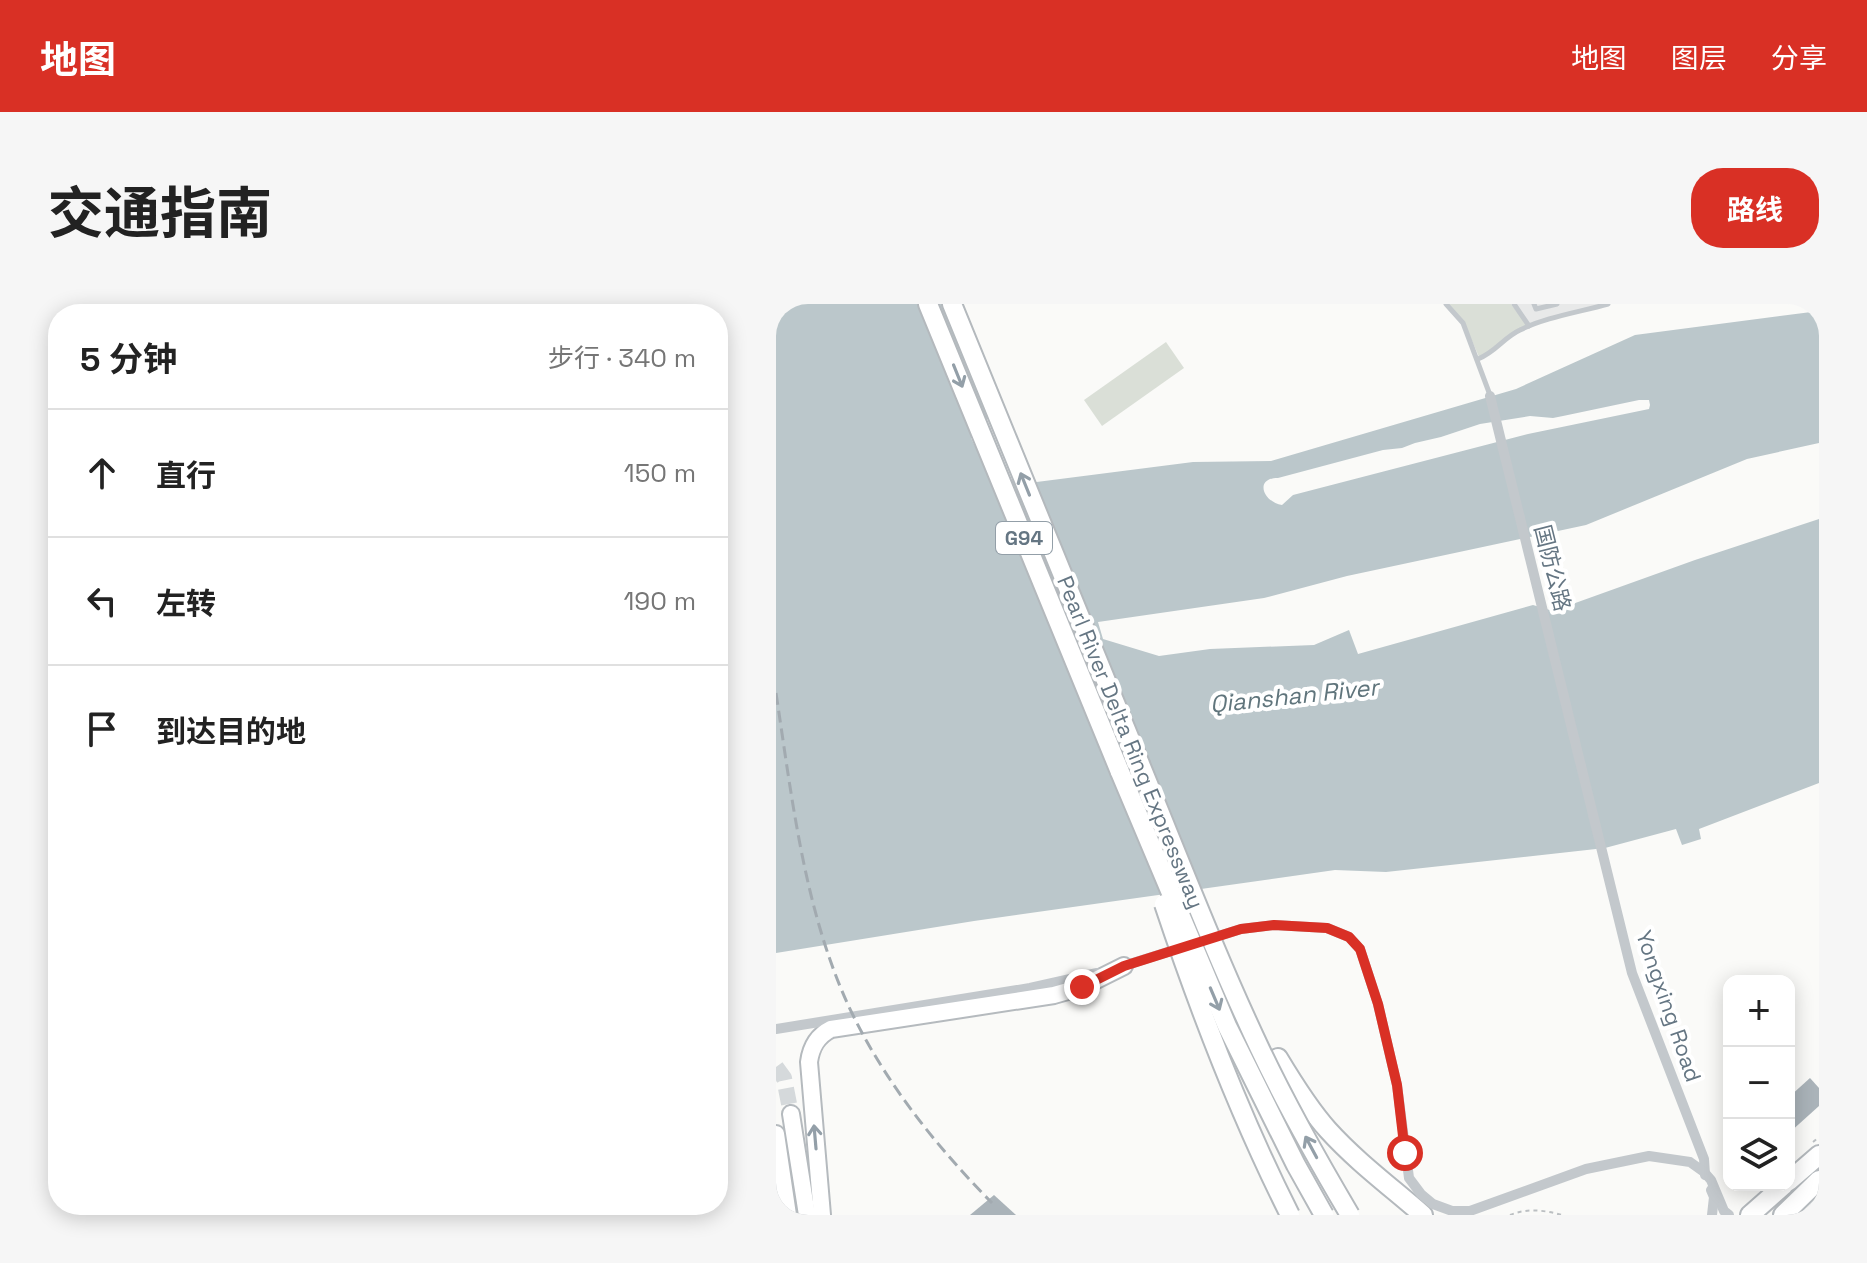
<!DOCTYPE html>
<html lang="zh">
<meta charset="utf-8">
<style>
body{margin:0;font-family:"Space Grotesk","Noto Sans SC",sans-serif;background:#f6f6f6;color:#222}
.controls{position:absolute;right:24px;bottom:24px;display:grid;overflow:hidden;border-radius:16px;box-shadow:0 4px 20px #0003}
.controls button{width:72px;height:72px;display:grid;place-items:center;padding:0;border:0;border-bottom:2px solid #e0e0e0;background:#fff;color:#222;font:40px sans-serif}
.stop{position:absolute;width:24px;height:24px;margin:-18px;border:6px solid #d93025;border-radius:50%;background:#fff}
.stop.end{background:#d93025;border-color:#fff;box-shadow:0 2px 8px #0008}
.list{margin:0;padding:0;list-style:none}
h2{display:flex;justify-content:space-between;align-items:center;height:104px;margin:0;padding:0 32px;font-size:34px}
h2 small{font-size:26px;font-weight:400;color:#767676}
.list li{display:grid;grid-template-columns:52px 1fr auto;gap:24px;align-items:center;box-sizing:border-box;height:128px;padding:0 32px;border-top:2px solid #e0e0e0}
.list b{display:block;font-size:30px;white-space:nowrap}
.list em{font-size:26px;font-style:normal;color:#767676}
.icon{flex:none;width:44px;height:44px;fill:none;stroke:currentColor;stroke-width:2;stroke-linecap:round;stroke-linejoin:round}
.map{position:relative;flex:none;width:1043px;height:911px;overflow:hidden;border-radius:32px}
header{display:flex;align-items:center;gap:48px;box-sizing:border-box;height:112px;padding:0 40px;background:#d93025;color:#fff}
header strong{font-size:38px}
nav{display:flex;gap:44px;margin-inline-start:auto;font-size:28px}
.intro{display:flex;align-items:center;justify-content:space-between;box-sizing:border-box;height:192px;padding:0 48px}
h1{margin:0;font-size:56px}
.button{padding:20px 36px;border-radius:32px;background:#d93025;color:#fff;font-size:28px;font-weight:700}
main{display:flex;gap:48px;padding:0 48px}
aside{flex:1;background:#fff;border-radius:32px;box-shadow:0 4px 20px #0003}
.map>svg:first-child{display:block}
.built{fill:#e8e9e9}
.green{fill:#dadfd7}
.water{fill:#bbc7cb;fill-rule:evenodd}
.building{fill:#aab3b9}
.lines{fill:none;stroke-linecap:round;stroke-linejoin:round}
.primary-tunnel{stroke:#d5d9db;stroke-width:16;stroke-dasharray:16 8;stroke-linecap:butt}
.primary-casing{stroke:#b5babe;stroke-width:20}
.highway-casing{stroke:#b4b9bd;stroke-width:22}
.path{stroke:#bbbfc2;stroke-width:2;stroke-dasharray:4 4;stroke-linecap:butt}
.lane{stroke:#c3c8cc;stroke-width:5}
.street{stroke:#c3c8cc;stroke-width:10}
.primary{stroke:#fff;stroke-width:16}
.highway{stroke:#fff;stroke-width:18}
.rail{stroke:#a2aab0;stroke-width:3;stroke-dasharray:12 6;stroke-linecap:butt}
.highway-bridge-casing{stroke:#b4b9bd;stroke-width:22;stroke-linecap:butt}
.highway-bridge{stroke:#fff;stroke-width:18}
.oneway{stroke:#939fa8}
.route{stroke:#d93025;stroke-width:10}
.labels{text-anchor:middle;stroke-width:8;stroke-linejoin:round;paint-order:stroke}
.shield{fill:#fff;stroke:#939fa8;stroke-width:2}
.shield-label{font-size:20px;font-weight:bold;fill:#657683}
.street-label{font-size:22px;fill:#657683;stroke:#fff}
.water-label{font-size:24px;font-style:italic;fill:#60757c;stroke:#fff}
</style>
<header>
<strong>地图</strong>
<nav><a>地图</a><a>图层</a><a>分享</a></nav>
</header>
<div class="intro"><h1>交通指南</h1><a class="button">路线</a></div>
<main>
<aside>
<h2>5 分钟<small>步行 · 340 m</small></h2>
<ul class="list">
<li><svg class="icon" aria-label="ahead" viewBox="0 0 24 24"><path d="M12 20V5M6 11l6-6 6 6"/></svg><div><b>直行</b></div><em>150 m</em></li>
<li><svg class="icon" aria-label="left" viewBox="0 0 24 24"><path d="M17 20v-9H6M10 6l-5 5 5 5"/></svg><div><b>左转</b></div><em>190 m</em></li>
<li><svg class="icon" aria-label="arrive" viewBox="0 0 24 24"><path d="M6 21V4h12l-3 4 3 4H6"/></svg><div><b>到达目的地</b></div></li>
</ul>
</aside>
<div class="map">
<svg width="1043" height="911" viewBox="0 0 1043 911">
<rect width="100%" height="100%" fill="#fafaf8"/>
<polygon class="built" points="738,0 832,0 753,22"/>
<g class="green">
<polygon points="672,0 735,0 751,21 716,47 703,53 688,18"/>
<polygon points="390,38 408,64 326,122 308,96"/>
</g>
<path class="water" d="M 0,0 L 169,0 L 219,104 L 195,134 L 210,165 L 245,180 L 417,158 L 495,157 L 740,85 L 859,31 L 1043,7 L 1043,139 L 971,155 L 810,221 L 571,272 L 488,294 L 322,318 L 327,335 L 383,352 L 434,345 L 538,341 L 573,326 L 582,350 L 757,301 L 777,307 L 919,256 L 1043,215 L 1043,479 L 923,525 L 925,535 L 906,541 L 900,525 L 829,544 L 610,568 L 559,566 L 198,617 L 0,649 ZM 863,96 L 873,96 L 874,101 L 873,105 L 752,130 L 517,191 L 506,201 C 487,198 478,174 502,174 L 607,146 L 626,144 L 639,139 L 665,133 L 704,120 L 754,112 L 777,114 L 787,112 Z"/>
<g class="building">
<polygon points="1034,774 1043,784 1043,802 1013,829 1013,793"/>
<polygon points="218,891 240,911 194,911"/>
</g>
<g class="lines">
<polyline class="primary-tunnel" points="0,763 8,774 15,810"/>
<g class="primary-casing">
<g id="primary">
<polyline points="15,810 31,911"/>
<polyline points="0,830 12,911"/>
<path d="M 46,911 L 33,758 C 35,743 41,732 55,725 L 278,691 L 306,683 L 348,662"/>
</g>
</g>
<g class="highway-casing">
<g id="highway">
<polyline points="152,0 344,468"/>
<polyline points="176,0 364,460"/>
<path d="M 502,754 C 517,779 533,805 552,826 C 581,858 615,883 647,911"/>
<polyline points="1013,877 1043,851"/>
<polyline points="974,911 1008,881"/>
<polyline points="1007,911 1043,876"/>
<polyline points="1040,911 1043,908"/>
</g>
</g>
<g class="path">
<polyline points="1037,838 1043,833"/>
<path d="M 734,911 C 751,904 768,906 786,911"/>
</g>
<g class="lane">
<polyline points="670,0 687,19 714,91"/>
<polyline points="738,0 753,22"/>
<polyline points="758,0 760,5 781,0"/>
<path d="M 702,55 C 721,47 727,34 744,26 C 770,13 804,8 832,0"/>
</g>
<g class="street">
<polyline points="714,92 856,669 928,855 929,871"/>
<polyline points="344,663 465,625 498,621 551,624 573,633 584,645 602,700 621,781 633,874 645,890 657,900 676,907 694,907 810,865 873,852 914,858 928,868 935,876 948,907 953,911"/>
<polyline points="0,725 254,684 321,669"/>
<polyline points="935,886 938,893 936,911"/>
</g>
<use href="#primary" class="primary"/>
<use href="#highway" class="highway"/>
<path class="rail" d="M 0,389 C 16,494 28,605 73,703 C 108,777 159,841 216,899"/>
<g class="highway-bridge-casing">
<g id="highway-bridge">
<path d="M 364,460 C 403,555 440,652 484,745 C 511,802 542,857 574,911"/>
<polyline points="344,468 451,722 520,861 548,911"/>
<path d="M 388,600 C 423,705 464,812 514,911"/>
</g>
</g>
<use href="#highway-bridge" class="highway-bridge"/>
</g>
<defs><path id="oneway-shaft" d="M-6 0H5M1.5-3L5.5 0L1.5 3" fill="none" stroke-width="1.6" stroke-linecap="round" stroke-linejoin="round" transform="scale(2)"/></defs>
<g class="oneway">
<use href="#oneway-shaft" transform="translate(182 72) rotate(68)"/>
<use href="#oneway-shaft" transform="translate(249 180) rotate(-112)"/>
<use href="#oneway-shaft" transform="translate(439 695) rotate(67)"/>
<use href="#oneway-shaft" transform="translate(39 833) rotate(-95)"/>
<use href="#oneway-shaft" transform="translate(535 843) rotate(-118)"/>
</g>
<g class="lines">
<polyline class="route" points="306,683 348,662 465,625 498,621 551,624 573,633 584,645 602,700 621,781 629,849"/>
</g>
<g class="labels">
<rect class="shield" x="220" y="218" width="56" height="32" rx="6"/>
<g class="shield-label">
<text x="248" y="241">G94</text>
</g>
<g class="street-label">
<text transform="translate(777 264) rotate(76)" y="8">国防公路</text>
<text transform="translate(355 438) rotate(68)" y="8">Pearl River Delta Ring Expressway</text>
<text transform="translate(893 702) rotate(71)" y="8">Yongxing Road</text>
</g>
<g class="water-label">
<text transform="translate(518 392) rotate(-6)" y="8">Qianshan River</text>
</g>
</g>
</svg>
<div class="controls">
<button>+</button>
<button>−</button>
<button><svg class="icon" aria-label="layers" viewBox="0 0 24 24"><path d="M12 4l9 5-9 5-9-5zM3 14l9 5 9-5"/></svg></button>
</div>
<div class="stop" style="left:629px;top:849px"></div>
<div class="stop end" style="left:306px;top:683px"></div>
</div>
</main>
